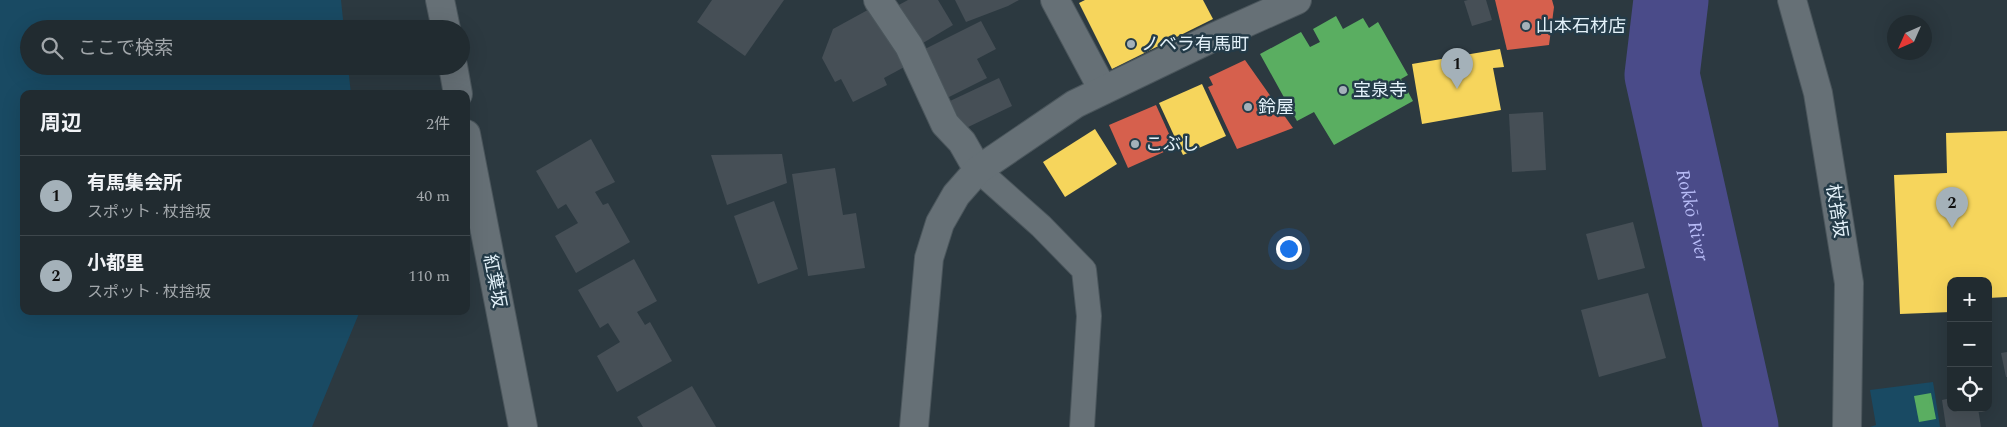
<!DOCTYPE html>
<html lang="ja">
<meta charset="utf-8">
<style>
body{margin:0;font-family:Spectral,"Noto Sans JP",serif;background:#293338;color:#f1f3f6}
.controls{position:absolute;right:15px;bottom:15px;display:grid;overflow:hidden;border-radius:10px;box-shadow:0 5px 20px #0002}
.controls button{width:45px;height:45px;display:grid;place-items:center;padding:0;border:0;border-bottom:1px solid #3e474c;background:#212b30;color:#f1f3f6;font:25px sans-serif}
.compass{position:absolute;left:1887px;top:15px;width:45px;height:45px;border-radius:50%;background:#212b30;box-shadow:0 5px 20px #0002;rotate:225deg}
.you{position:absolute;left:1288px;top:248px;width:18px;height:18px;margin:-12px;border:4px solid #fff;border-radius:50%;background:#1a73e8;box-shadow:0 0 0 8px #1a73e833}
.badge{display:grid;place-items:center;width:32px;height:32px;border-radius:50%;background:#a4b1b9;color:#111;font-size:16px;font-weight:700}
.pin{position:absolute;translate:-50% -41px;filter:drop-shadow(0 1px 2px #0008)}
.pin::after{content:'';position:absolute;top:26px;width:18px;height:15px;background:inherit;clip-path:polygon(0 0,100% 0,50% 100%)}
.list{margin:0;padding:0;list-style:none}
h2{display:flex;justify-content:space-between;align-items:center;height:65px;margin:0;padding:0 20px;font-size:21px}
h2 small{font-size:16px;font-weight:400;color:#a2a7ab}
.list li{display:grid;grid-template-columns:32px 1fr auto;gap:15px;align-items:center;box-sizing:border-box;height:80px;padding:0 20px;border-top:1px solid #3e474c}
.list b{display:block;font-size:19px;white-space:nowrap}
.list p{margin:0;font-size:16px;white-space:nowrap;color:#a2a7ab}
.list em{font-size:16px;font-style:normal;color:#a2a7ab}
.icon{flex:none;width:28px;height:28px;fill:none;stroke:currentColor;stroke-width:2;stroke-linecap:round;stroke-linejoin:round}
.map{position:relative;flex:none;width:2007px;height:427px;overflow:hidden}
.search{position:absolute;background:#212b30;box-shadow:0 5px 20px #0002;left:20px;top:20px;width:450px;height:55px;display:flex;align-items:center;gap:12px;box-sizing:border-box;padding:0 18px;border-radius:28px;color:#a2a7ab;font-size:19px}
.panel{position:absolute;background:#212b30;box-shadow:0 5px 20px #0002;left:20px;top:90px;width:450px;height:225px;border-radius:10px}
.map>svg:first-child{display:block}
.green{fill:#194a63}
.homes{fill:#f6d55c}
.shops{fill:#d6604d}
.public{fill:#5aae61}
.lines{fill:none;stroke-linecap:round;stroke-linejoin:round}
.river{stroke:#4a4b89;stroke-width:75}
.building{fill:#464f56}
.service-casing{stroke:#4b565c;stroke-width:26}
.minor-casing{stroke:#4b565c;stroke-width:30}
.tertiary-casing{stroke:#4b565c;stroke-width:30}
.service{stroke:#667076;stroke-width:24}
.minor{stroke:#667076;stroke-width:28}
.tertiary{stroke:#667076;stroke-width:28}
.poi-dot{fill:#a4b1b9;stroke:#243b48;stroke-width:2}
.labels{text-anchor:middle;stroke-width:5;stroke-linejoin:round;paint-order:stroke}
.poi-label{font-size:18px;fill:#e4f2fa;stroke:#243b48;text-anchor:start}
.street-label{font-size:18px;fill:#e4f2fa;stroke:#243b48}
.water-label{font-size:19px;font-style:italic;fill:#b8bcf7;stroke:#243b48}
</style>
<div class="map">
<svg width="2007" height="427" viewBox="0 0 2007 427">
<rect width="100%" height="100%" fill="#2c3940"/>
<g class="green">
<polygon points="0,0 341,0 344,29 29,29 29,66 348,66 351,94 24,94 24,311 360,311 312,427 0,427"/>
<polygon points="1933,382 1940,427 1870,427 1876,425 1870,390"/>
</g>
<g class="homes">
<polygon points="1085,0 1203,0 1213,19 1112,69 1079,3"/>
<polygon points="1500,49 1504,67 1493,68 1501,110 1422,124 1412,64"/>
<polygon points="1202,84 1226,136 1183,155 1159,103"/>
<polygon points="1095,129 1117,164 1065,197 1043,162"/>
<polygon points="2007,131 2007,297 1988,298 1988,281 1951,281 1951,312 1900,314 1894,175 1947,173 1946,133"/>
</g>
<g class="shops">
<polygon points="1495,0 1552,0 1554,7 1549,45 1507,50"/>
<polygon points="1245,60 1293,128 1237,149 1208,87 1213,85 1209,77"/>
<polygon points="1156,105 1175,147 1128,168 1109,125"/>
</g>
<g class="public">
<polygon points="1336,16 1343,29 1363,18 1369,28 1378,22 1408,75 1401,79 1413,101 1334,145 1314,112 1297,121 1260,54 1301,32 1310,47 1320,42 1313,29"/>
<polygon points="1931,393 1936,419 1919,422 1914,396"/>
</g>
<g class="lines">
<path class="river" id="s1" d="M 1671,0 L 1662,75 L 1741,427"/>
</g>
<g class="building">
<polygon points="712,0 784,0 745,56 697,22"/>
<polygon points="908,0 938,0 953,25 918,46 895,7"/>
<polygon points="955,0 1019,0 1008,6 966,22"/>
<polygon points="1468,0 1486,0 1492,20 1472,26 1464,1"/>
<polygon points="875,6 908,65 884,78 887,85 853,102 841,79 835,82 822,58 833,29"/>
<polygon points="981,21 996,49 977,59 987,78 941,101 917,53"/>
<polygon points="999,78 1012,106 964,129 950,101"/>
<polygon points="1543,112 1546,170 1512,172 1509,114"/>
<polygon points="591,139 615,182 595,192 603,205 608,203 630,242 576,273 555,236 578,223 566,204 558,209 536,171"/>
<polygon points="782,154 787,183 727,205 711,155"/>
<polygon points="835,168 843,215 856,213 865,268 808,276 792,174"/>
<polygon points="774,201 798,269 758,284 734,216"/>
<polygon points="1633,222 1645,268 1598,280 1586,234"/>
<polygon points="634,259 657,301 637,312 645,325 650,322 672,361 617,392 597,356 620,342 608,323 600,328 578,290"/>
<polygon points="1648,293 1666,358 1599,377 1581,310"/>
<polygon points="2007,352 2007,377 2006,377 2001,353"/>
<polygon points="692,386 716,427 643,427 637,417"/>
<polygon points="1951,398 1951,408 1978,408 1981,427 1946,427 1942,400"/>
</g>
<g class="lines">
<g class="service-casing">
<polyline id="service" points="978,170 1041,226 1084,270 1089,316 1082,427"/>
</g>
<g class="minor-casing">
<g id="minor">
<polyline points="440,0 446,29"/>
<polyline points="878,0 909,46 945,124 962,142 978,170"/>
<polyline points="1055,0 1103,90"/>
<polyline points="453,66 458,94"/>
<polyline points="466,134 523,427"/>
</g>
</g>
<g class="tertiary-casing">
<g id="tertiary">
<polyline points="1792,0 1818,93 1849,283 1847,427"/>
<polyline points="914,427 929,258 940,223 956,195 978,170 1075,104 1212,38 1297,0"/>
</g>
</g>
<use href="#service" class="service"/>
<use href="#minor" class="minor"/>
<use href="#tertiary" class="tertiary"/>
</g>
<g class="poi-dot">
<circle cx="1526" cy="26" r="5"/>
<circle cx="1131" cy="44" r="5"/>
<circle cx="1343" cy="90" r="5"/>
<circle cx="1248" cy="107" r="5"/>
<circle cx="1135" cy="144" r="5"/>
</g>
<g class="labels">
<g class="poi-label">
<text x="1536" y="32">山本石材店</text>
<text x="1141" y="50">ノベラ有馬町</text>
<text x="1353" y="96">宝泉寺</text>
<text x="1258" y="113">鈴屋</text>
<text x="1145" y="150">こぶし</text>
</g>
<g class="street-label">
<text transform="translate(1837 211) rotate(81)" y="6">杖捨坂</text>
<text transform="translate(495 281) rotate(79)" y="6">紅葉坂</text>
</g>
<g class="water-label">
<text dy="7" stroke="none"><textPath href="#s1" startOffset="219">Rokkō River</textPath></text>
</g>
</g>
</svg>
<div class="controls">
<button>+</button>
<button>−</button>
<button><svg class="icon" aria-label="locate" viewBox="0 0 24 24"><circle cx="12" cy="12" r="6"/><path d="M12 2v4M12 18v4M2 12h4M18 12h4"/></svg></button>
</div>
<svg class="compass" viewBox="-18 -18 36 36"><path d="M0-13l5 13h-10z" fill="#e53935"/><path d="M0 13l5-13h-10z" fill="#a2a7ab"/></svg>
<div class="you"></div>
<div class="pin badge" style="left:1457px;top:89px">1</div>
<div class="pin badge" style="left:1952px;top:228px">2</div>
<div class="search"><svg class="icon" aria-label="search" viewBox="0 0 24 24"><circle cx="10" cy="10" r="6"/><path d="M15 15l6 6"/></svg>ここで検索</div>
<section class="panel">
<h2>周辺<small>2件</small></h2>
<ul class="list">
<li><span class="badge">1</span><div><b>有馬集会所</b><p>スポット · 杖捨坂</p></div><em>40 m</em></li>
<li><span class="badge">2</span><div><b>小都里</b><p>スポット · 杖捨坂</p></div><em>110 m</em></li>
</ul>
</section>
</div>
